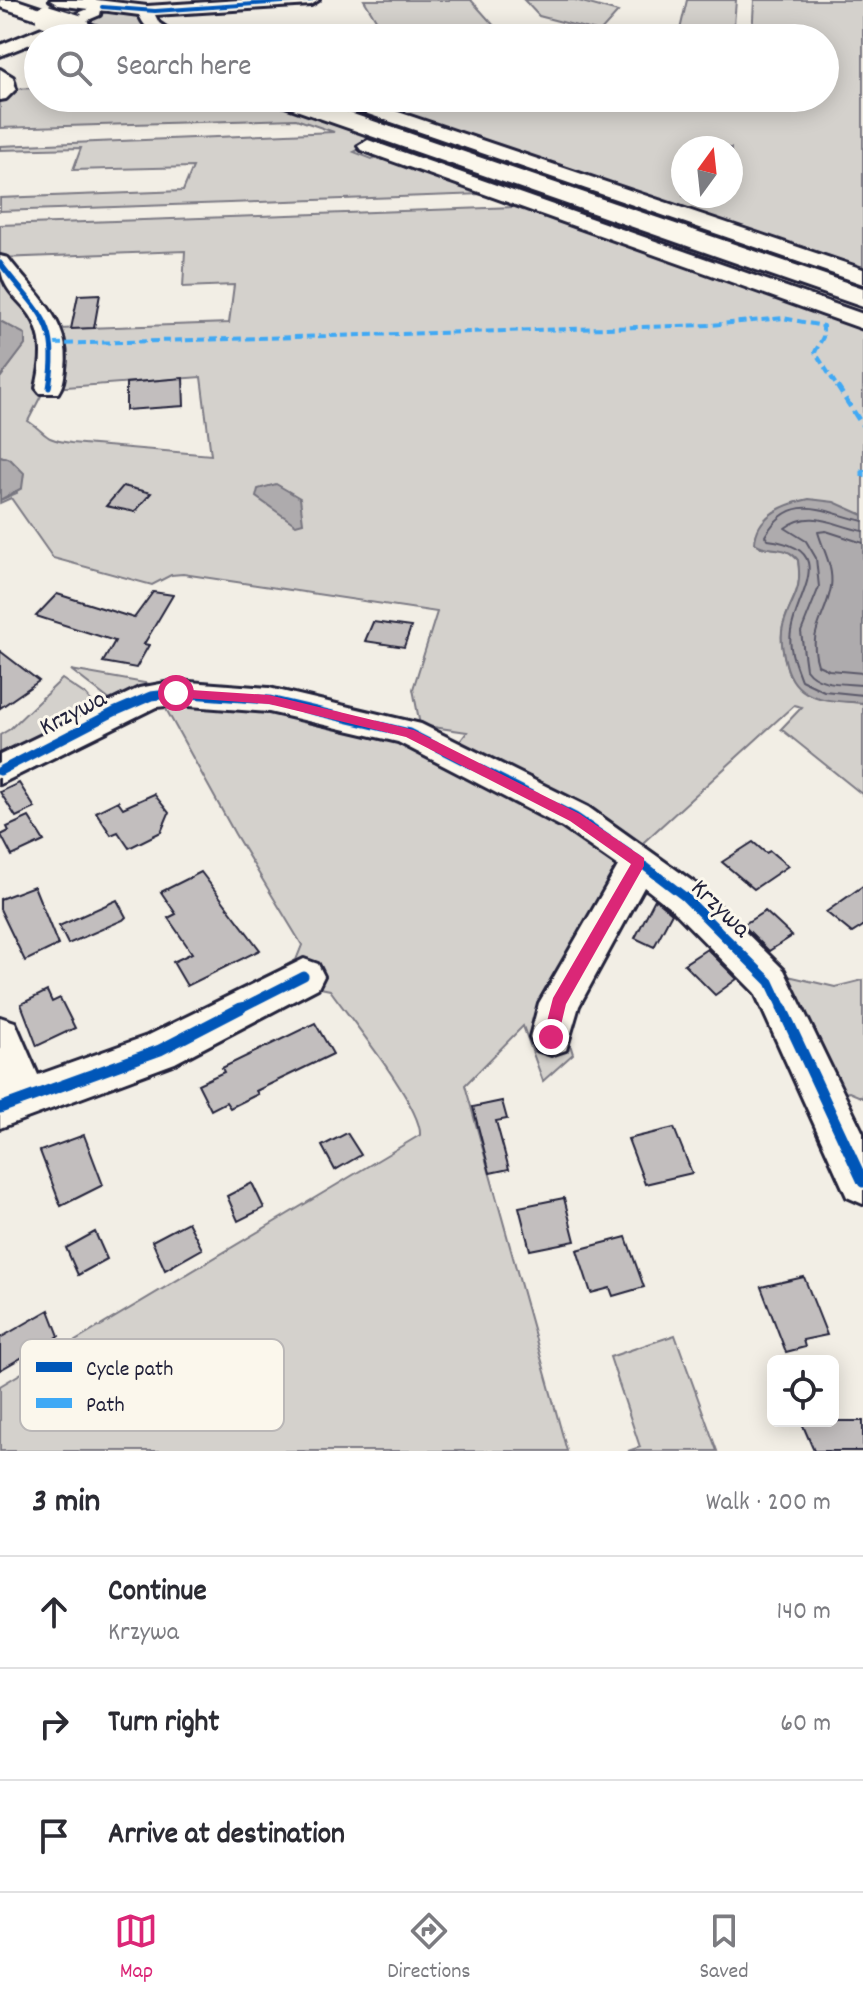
<!DOCTYPE html>
<meta charset="utf-8">
<style>
body{margin:0;font-family:Dekko,sans-serif;background:#f7f7f7;color:#2b2b33}
.controls{position:absolute;right:24px;bottom:24px;display:grid;overflow:hidden;border-radius:12px;box-shadow:0 4px 20px #0003}
.controls button{width:72px;height:72px;display:grid;place-items:center;padding:0;border:0;border-bottom:2px solid #e1e1e2;background:#fff;color:#2b2b33;font:40px sans-serif}
.compass{position:absolute;left:671px;top:136px;width:72px;height:72px;border-radius:50%;background:#fff;box-shadow:0 4px 20px #0003;rotate:15deg}
.stop{position:absolute;width:24px;height:24px;margin:-18px;border:6px solid #db2777;border-radius:50%;background:#fff}
.stop.end{background:#db2777;border-color:#fff;box-shadow:0 2px 8px #0008}
.list{margin:0;padding:0;list-style:none}
h2{display:flex;justify-content:space-between;align-items:center;height:104px;margin:0;padding:0 32px;font-size:34px}
h2 small{font-size:26px;font-weight:400;color:#7c7c81}
.list li{display:grid;grid-template-columns:52px 1fr auto;gap:24px;align-items:center;box-sizing:border-box;height:112px;padding:0 32px;border-top:2px solid #e1e1e2}
.list b{display:block;font-size:30px;white-space:nowrap}
.list p{margin:0;font-size:26px;white-space:nowrap;color:#7c7c81}
.list em{font-size:26px;font-style:normal;color:#7c7c81}
.icon{flex:none;width:44px;height:44px;fill:none;stroke:currentColor;stroke-width:2;stroke-linecap:round;stroke-linejoin:round}
.map{position:relative;flex:none;width:863px;height:1451px;overflow:hidden}
.search{position:absolute;background:#fff;box-shadow:0 4px 20px #0003;left:24px;right:24px;top:24px;height:88px;display:flex;align-items:center;gap:20px;box-sizing:border-box;padding:0 28px;border-radius:44px;color:#7c7c81;font-size:30px}
.sheet{height:440px;background:#fff}
nav{display:flex;justify-content:space-around;align-items:center;box-sizing:border-box;height:112px;border-top:2px solid #e1e1e2;background:#fff;font-size:22px;color:#7c7c81}
nav a{display:grid;justify-items:center;gap:4px}
nav .on{color:#db2777}
.map>svg:first-child{display:block}
.green{fill:#d4d1cc;stroke:#7b7a84;stroke-width:2;fill-rule:evenodd}
.water{fill:#aeabad;stroke:#76747f;stroke-width:2}
.lines{fill:none;stroke-linecap:round;stroke-linejoin:round}
.shore{stroke:#5a5969;stroke-width:2}
.building{fill:#c2bebe;stroke:#22223b;stroke-width:2}
.minor-casing{stroke:#22223b;stroke-width:6}
.major-casing{stroke:#22223b;stroke-width:6}
.minor{fill:#fbf7ec;fill-rule:evenodd}
.major{fill:#fbf7ec;fill-rule:evenodd}
.major-bridge-casing{stroke:#22223b;stroke-width:25;stroke-linecap:butt}
.major-bridge{stroke:#fbf7ec;stroke-width:22}
.quiet-far1{stroke:#3fa9f5;stroke-width:4;stroke-dasharray:8 4;stroke-linecap:butt}
.quiet{stroke:#3fa9f5;stroke-width:5;stroke-dasharray:10 5;stroke-linecap:butt}
.cycleway-far3-casing{stroke:#fbf7ec;stroke-width:7}
.cycleway-far2-casing{stroke:#fbf7ec;stroke-width:8}
.cycleway-far1-casing{stroke:#fbf7ec;stroke-width:14}
.cycleway-casing{stroke:#fbf7ec;stroke-width:16}
.cycleway-far3{stroke:#0057b8;stroke-width:4}
.cycleway-far2{stroke:#0057b8;stroke-width:5}
.cycleway-far1{stroke:#0057b8;stroke-width:9}
.cycleway{stroke:#0057b8;stroke-width:11}
.route{fill:#db2777}
.labels{text-anchor:middle;stroke-width:6;stroke-linejoin:round;paint-order:stroke}
.street-label{font-size:26px;fill:#22223b;stroke:#fbf7ec}
.key{fill:#fbf7ec;stroke:#bab7b7;stroke-width:2}
.key-label{font-size:22px;fill:#22223b}
</style>
<div class="map">
<svg width="863" height="1451" viewBox="0 0 863 1451">
<rect width="100%" height="100%" fill="#f2eee5"/>
<filter id="ink" filterUnits="userSpaceOnUse"><feTurbulence type="fractalNoise" baseFrequency=".0125" numOctaves="2"/><feDisplacementMap in="SourceGraphic" scale="16" xChannelSelector="R" yChannelSelector="G"/><feConvolveMatrix kernelMatrix="1 2 1 2 8 2 1 2 1" color-interpolation-filters="sRGB"/></filter>
<g filter="url(#ink)">
<g class="green">
<polygon points="364,0 471,0 505,38 335,38 384,33"/>
<polygon points="524,0 575,0 618,12 600,32 539,16"/>
<polygon points="687,0 736,0 733,38 678,38"/>
<path d="M 754,0 L 863,0 L 863,275 L 344,98 L 825,98 L 825,38 L 752,38 ZM 683,148 L 731,148 L 731,196 L 683,196 Z"/>
<polygon points="106,10 138,13 147,26 165,38 126,38 93,26 81,34 93,38 38,38 38,41 11,50 19,46 99,12"/>
<path d="M 38,88 L 38,98 L 267,98 L 863,306 L 863,320 L 370,144 L 354,152 L 372,159 L 380,155 L 863,325 L 863,515 L 860,513 L 759,547 L 787,550 L 798,560 C 803,593 791,596 783,626 C 779,641 785,660 789,675 L 823,699 L 863,703 L 863,795 L 781,729 L 802,707 L 794,705 L 634,851 L 455,748 L 467,732 L 420,725 L 413,689 L 437,612 L 183,574 L 171,575 L 152,585 L 53,558 L 11,498 L 0,503 L 0,500 L 17,493 L 10,459 L 0,456 L 0,378 L 25,345 L 25,335 L 0,321 L 0,269 L 37,311 L 45,388 L 28,421 C 49,435 42,439 71,443 L 211,455 L 201,377 L 53,388 L 51,320 L 55,318 L 58,329 L 229,323 L 234,285 L 183,287 L 185,251 L 1,258 L 11,274 L 0,259 L 0,225 L 516,207 L 483,194 L 0,211 L 0,198 L 183,191 L 193,167 L 73,170 L 81,148 L 0,150 L 0,146 L 334,132 L 296,119 L 0,128 L 0,101 L 9,89 Z"/>
<polygon points="300,98 334,98 863,279 863,292"/>
<polygon points="71,670 162,686 120,702 111,701"/>
<polygon points="62,679 86,695 98,709 68,719 71,722 0,765 0,735 10,729"/>
<path d="M 163,698 L 221,699 L 304,711 L 409,737 L 470,765 L 629,857 L 626,876 L 551,1009 L 547,1022 L 549,1049 L 562,1046 L 559,1031 L 564,1007 L 633,883 L 644,879 L 656,881 L 675,894 L 757,975 L 807,1071 L 863,1193 L 863,1201 L 757,976 L 671,894 L 660,890 L 636,892 L 565,1028 L 573,1054 L 543,1081 L 523,1026 L 465,1085 L 567,1451 L 0,1451 L 0,1386 L 420,1135 C 422,1106 349,1017 330,990 L 311,986 L 306,989 L 303,981 L 312,975 L 305,965 L 292,971 L 283,967 L 296,960 L 302,945 L 235,834 L 161,700 Z"/>
<polygon points="771,972 835,987 863,980 863,1098 849,1092 832,1095"/>
<polygon points="675,1335 717,1451 628,1451 640,1447 610,1357"/>
</g>
<g class="water">
<polygon points="0,321 25,334 25,345 0,378"/>
<polygon points="0,456 10,459 24,473 22,488 0,500"/>
<polygon points="276,484 300,498 303,523 296,525 256,497 258,489"/>
<path d="M 809,499 L 834,502 L 863,515 L 863,703 C 829,700 796,703 786,664 C 783,653 780,637 783,626 C 791,597 803,594 798,560 C 786,544 769,553 755,543 C 756,515 785,504 809,499 Z"/>
</g>
<g class="lines">
<g class="shore">
<path d="M 863,521 C 825,513 792,489 765,536 L 768,540 C 839,549 797,593 791,631 C 788,648 795,664 801,680 L 824,691 L 863,695"/>
<path d="M 863,531 C 834,526 812,508 785,528 L 806,541 L 816,558 L 819,587 L 801,632 L 806,669 C 818,686 844,683 863,685"/>
<path d="M 863,543 L 826,531 L 818,532 C 823,550 834,567 831,587 C 826,618 807,630 818,665 L 829,670 L 863,673"/>
</g>
</g>
<g class="building">
<polygon points="100,294 94,328 71,329 78,295"/>
<polygon points="183,378 184,406 126,410 126,383"/>
<polygon points="123,486 151,493 135,512 106,506"/>
<polygon points="153,592 173,595 144,644 149,645 136,668 103,662 115,641 36,616 57,594 134,618"/>
<polygon points="373,622 411,627 404,647 365,641"/>
<polygon points="0,651 39,681 0,708"/>
<polygon points="19,783 35,808 16,817 0,792"/>
<polygon points="154,794 169,813 161,832 129,848 118,832 111,835 96,812 118,801 123,808"/>
<polygon points="29,817 44,841 12,856 1,835 9,831 7,827"/>
<polygon points="753,842 766,853 770,851 788,866 754,889 722,862"/>
<polygon points="201,872 260,950 187,986 173,962 192,953 168,918 176,914 161,892"/>
<polygon points="34,886 58,945 25,961 0,909 0,899"/>
<polygon points="863,886 863,926 852,933 826,912"/>
<polygon points="655,899 672,913 654,947 635,938"/>
<polygon points="117,900 126,917 123,920 68,944 59,926"/>
<polygon points="765,911 792,936 769,951 743,925"/>
<polygon points="707,949 737,979 715,995 684,964"/>
<polygon points="47,991 52,1002 60,998 75,1028 37,1046 21,1004"/>
<polygon points="315,1023 333,1054 256,1091 258,1094 230,1108 226,1102 211,1110 198,1084 224,1072 222,1068"/>
<polygon points="502,1101 507,1119 496,1121 509,1169 490,1173 473,1107"/>
<polygon points="674,1128 692,1173 645,1184 628,1139"/>
<polygon points="347,1133 361,1155 335,1170 322,1146"/>
<polygon points="84,1135 103,1185 61,1206 40,1151"/>
<polygon points="252,1183 264,1208 238,1221 227,1196"/>
<polygon points="564,1198 575,1241 530,1250 519,1207"/>
<polygon points="188,1222 202,1249 165,1270 152,1241"/>
<polygon points="95,1232 107,1259 78,1275 66,1248"/>
<polygon points="626,1237 644,1287 613,1296 610,1288 591,1293 577,1250"/>
<polygon points="804,1277 827,1335 803,1340 805,1347 786,1352 761,1287"/>
<polygon points="49,1310 59,1336 0,1370 0,1338"/>
<polygon points="801,1421 863,1421 863,1451 814,1451"/>
</g>
<g class="lines">
<g class="minor-casing">
<g id="minor">
<path d="M 50,0 L 97,0 L 147,6 L 240,0 L 319,0 L 311,5 L 155,15 L 159,23 L 181,38 C 161,38 148,35 139,15 L 101,10 L 100,15 L 46,38 L 38,38 L 38,41 L 0,56 L 0,45 L 88,9 L 58,5 Z"/>
<polygon points="0,69 13,77 16,89 6,99 0,100"/>
<polygon points="330,98 357,98 863,269 863,284 333,102"/>
<polygon points="368,140 863,314 863,329 361,150 358,146"/>
<path d="M 0,256 L 8,258 C 34,293 72,321 65,369 C 64,378 63,386 58,393 L 40,393 L 36,388 C 40,369 44,351 38,332 C 28,297 0,301 0,256 Z"/>
<polygon points="176,681 269,688 421,724 588,807 699,886 784,970 863,1133 863,1204 847,1197 755,993 671,908 644,887 579,1006 566,1050 551,1055 536,1050 530,1037 539,1003 618,866 562,827 398,742 269,712 176,705 156,707 0,784 0,755 139,688"/>
<polygon points="304,959 318,964 324,976 318,988 175,1063 0,1128 0,1017 15,1022 38,1075 147,1036"/>
</g>
</g>
<g class="major-casing">
<g id="major">
<polygon points="0,0 17,0 53,12 56,16 53,20 46,22 0,7"/>
<path d="M 78,20 L 119,34 L 122,38 C 104,38 82,40 68,26 L 71,22 Z"/>
<polygon points="273,98 306,98 863,288 863,307 276,103"/>
</g>
</g>
<use href="#minor" class="minor"/>
<use href="#major" class="major"/>
<g class="major-bridge-casing">
<polyline id="major-bridge" points="46,16 78,26"/>
</g>
<use href="#major-bridge" class="major-bridge"/>
<polyline class="quiet-far1" points="54,344 710,325 783,318 823,326 823,337 815,352 838,388"/>
<g class="quiet">
<polyline points="837,386 863,426"/>
<polyline points="863,469 863,477"/>
</g>
<g class="cycleway-far3-casing">
<polyline id="cycleway-far3" points="102,7 155,11 311,0"/>
</g>
<g class="cycleway-far2-casing">
<path id="cycleway-far2" d="M 0,263 C 37,313 61,320 49,388"/>
</g>
<g class="cycleway-far1-casing">
<g id="cycleway-far1">
<polyline points="0,771 114,712 151,696 176,693 269,700 409,733 575,817 629,854 685,897 770,982 783,1010"/>
<polyline points="237,1010 304,976"/>
</g>
</g>
<g class="cycleway-casing">
<g id="cycleway">
<polyline points="782,1008 863,1182"/>
<polyline points="0,1108 160,1050 241,1008"/>
</g>
</g>
<use href="#cycleway-far3" class="cycleway-far3"/>
<use href="#cycleway-far2" class="cycleway-far2"/>
<use href="#cycleway-far1" class="cycleway-far1"/>
<use href="#cycleway" class="cycleway"/>
</g>
</g>
<polygon class="route" points="176,689 269,695 414,730 580,814 644,858 644,866 566,1004 557,1042 546,1042 543,1037 553,998 631,864 570,821 406,737 269,704 171,697 169,693"/>
<g class="labels">
<g class="street-label">
<text transform="translate(72 711) rotate(-27)" y="9">Krzywa</text>
<text transform="translate(722 907) rotate(44)" y="9">Krzywa</text>
</g>
</g>
<rect x="20" y="1339" width="264" height="92" rx="12" class="key"/>
<rect x="36" y="1362" width="36" height="10" fill="#0057b8"/>
<rect x="36" y="1398" width="36" height="10" fill="#3fa9f5"/>
<g class="key-label">
<text x="86" y="1375">Cycle path</text>
<text x="86" y="1411">Path</text>
</g>
</svg>
<div class="controls">
<button><svg class="icon" aria-label="locate" viewBox="0 0 24 24"><circle cx="12" cy="12" r="6"/><path d="M12 2v4M12 18v4M2 12h4M18 12h4"/></svg></button>
</div>
<svg class="compass" viewBox="-18 -18 36 36"><path d="M0-13l5 13h-10z" fill="#e53935"/><path d="M0 13l5-13h-10z" fill="#7c7c81"/></svg>
<div class="stop" style="left:176px;top:693px"></div>
<div class="stop end" style="left:551px;top:1037px"></div>
<div class="search"><svg class="icon" aria-label="search" viewBox="0 0 24 24"><circle cx="10" cy="10" r="6"/><path d="M15 15l6 6"/></svg>Search here</div>
</div>
<section class="sheet">
<h2>3 min<small>Walk · 200 m</small></h2>
<ul class="list">
<li><svg class="icon" aria-label="ahead" viewBox="0 0 24 24"><path d="M12 20V5M6 11l6-6 6 6"/></svg><div><b>Continue</b><p>Krzywa</p></div><em>140 m</em></li>
<li><svg class="icon" aria-label="right" viewBox="0 0 24 24"><path d="M7 20v-9h11M14 6l5 5-5 5"/></svg><div><b>Turn right</b></div><em>60 m</em></li>
<li><svg class="icon" aria-label="arrive" viewBox="0 0 24 24"><path d="M6 21V4h12l-3 4 3 4H6"/></svg><div><b>Arrive at destination</b></div></li>
</ul>
</section>
<nav>
<a class="on"><svg class="icon" aria-label="map" viewBox="0 0 24 24"><path d="M3 6l6-2 6 2 6-2v14l-6 2-6-2-6 2zM9 4v14M15 6v14"/></svg>Map</a>
<a><svg class="icon" aria-label="directions" viewBox="0 0 24 24"><path d="M12 3l9 9-9 9-9-9zM9 14v-3h6M13 9l2 2-2 2"/></svg>Directions</a>
<a><svg class="icon" aria-label="saved" viewBox="0 0 24 24"><path d="M7 4h10v16l-5-4-5 4z"/></svg>Saved</a>
</nav>
